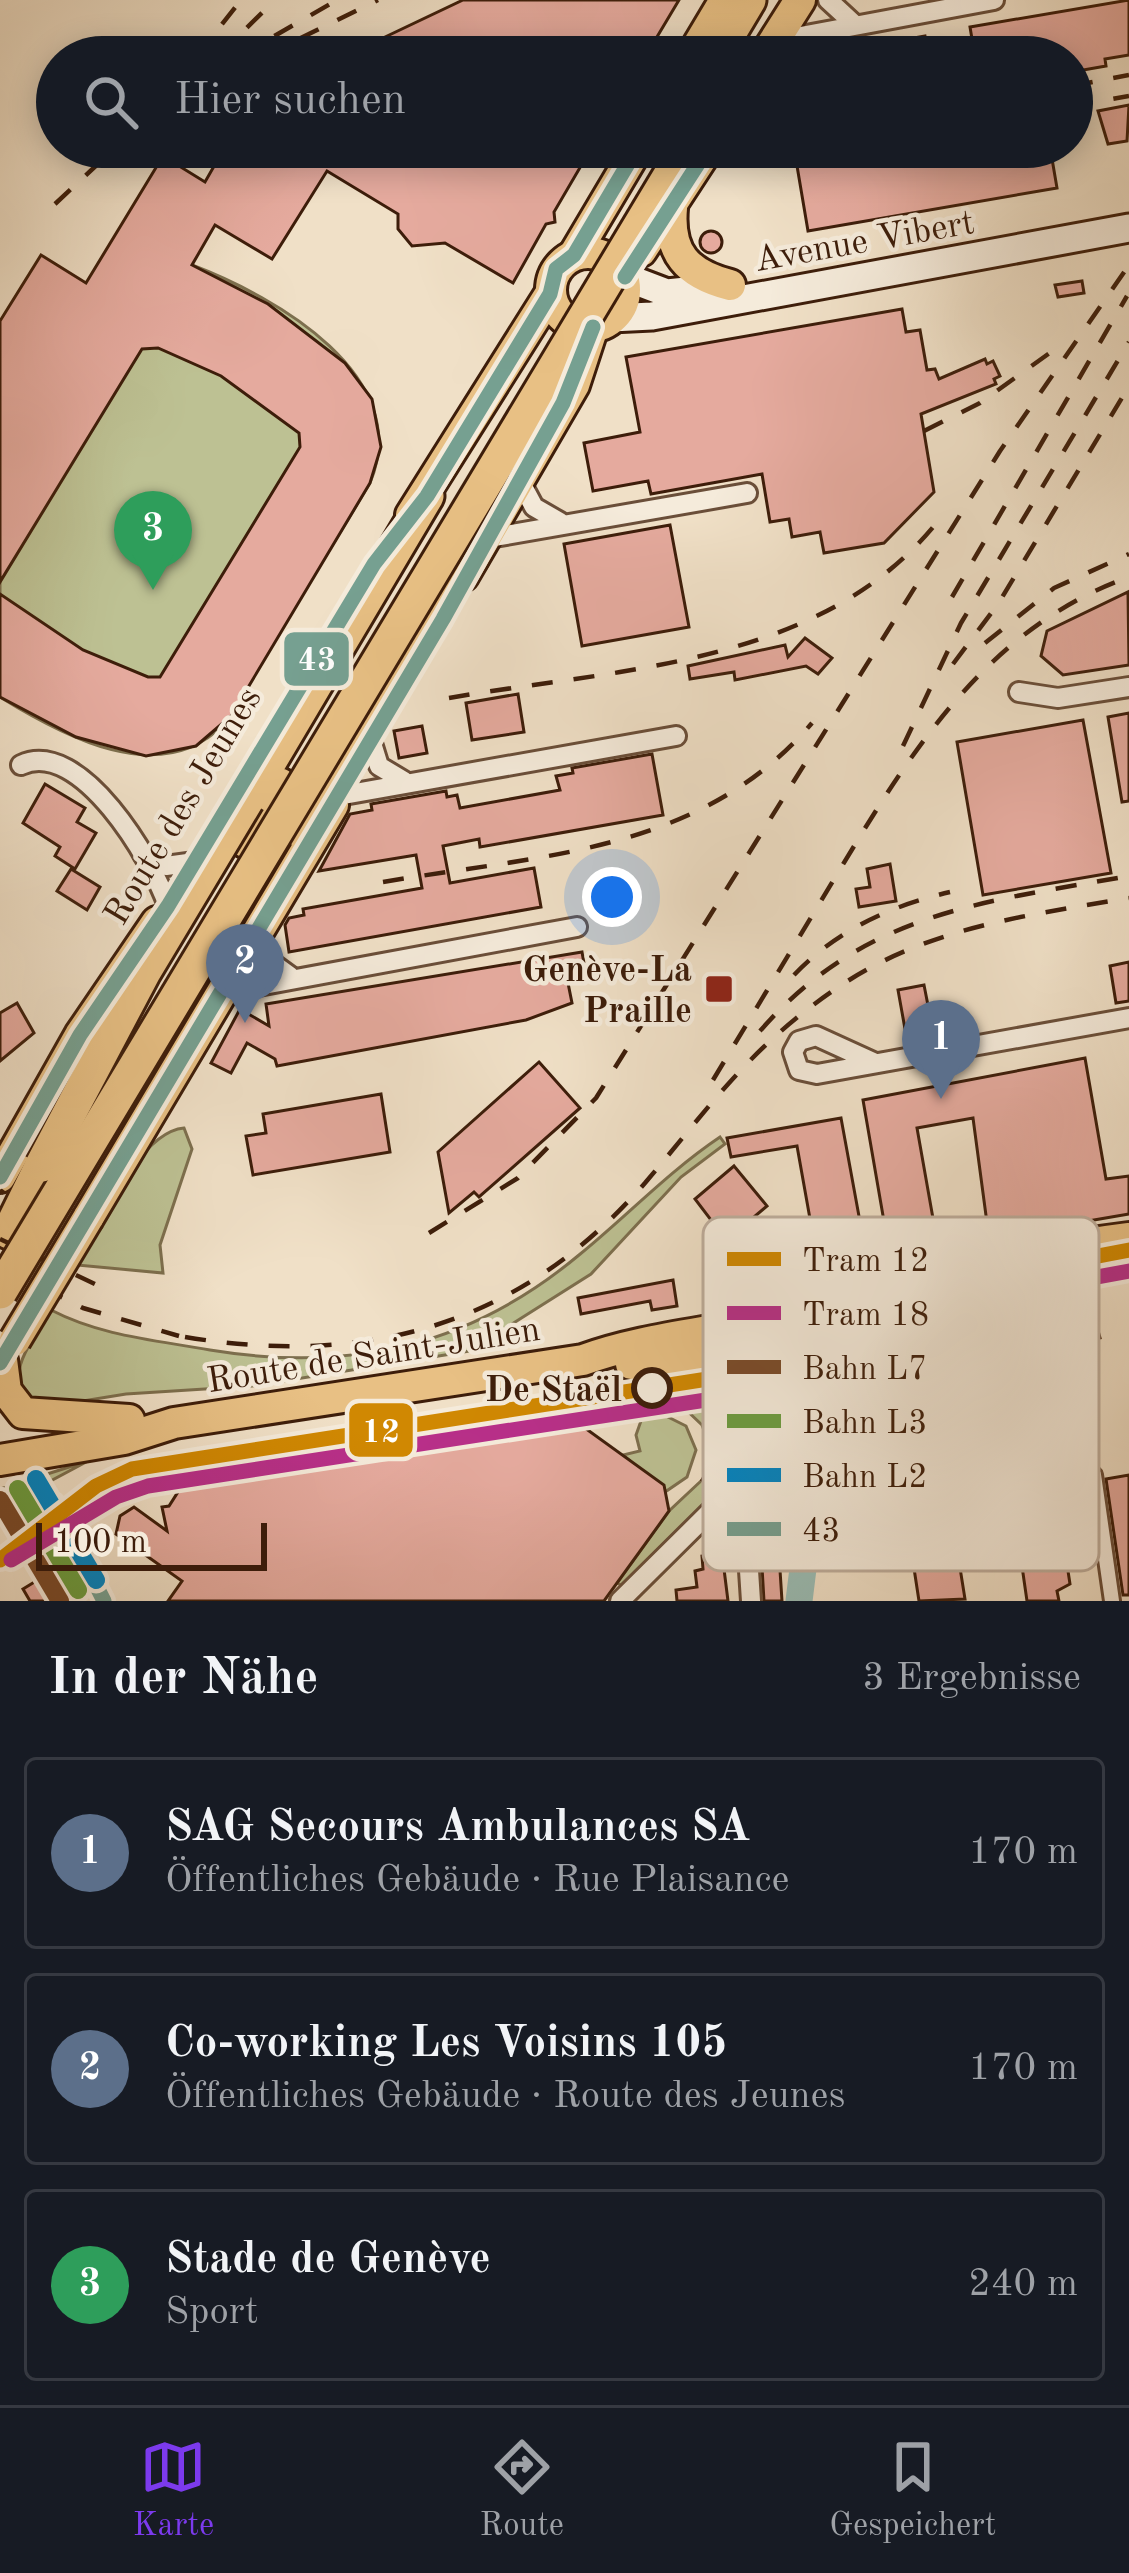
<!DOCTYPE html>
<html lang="de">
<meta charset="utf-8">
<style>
body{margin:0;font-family:"Old Standard TT",serif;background:#242831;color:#f1f3f6}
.scale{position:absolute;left:36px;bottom:30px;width:231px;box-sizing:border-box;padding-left:12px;border:6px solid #3d1d0a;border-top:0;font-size:33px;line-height:42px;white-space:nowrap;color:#3d1d0a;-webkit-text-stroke:9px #f5ebdb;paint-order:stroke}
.you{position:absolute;left:612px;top:897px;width:42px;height:42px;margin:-30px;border:9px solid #fff;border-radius:50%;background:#1a73e8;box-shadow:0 0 0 18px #1a73e833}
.badge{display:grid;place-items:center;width:78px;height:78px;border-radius:50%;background:#7c3aed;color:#fff;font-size:39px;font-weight:700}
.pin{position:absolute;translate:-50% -99px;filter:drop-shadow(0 3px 6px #0008)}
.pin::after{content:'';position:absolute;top:63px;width:42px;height:36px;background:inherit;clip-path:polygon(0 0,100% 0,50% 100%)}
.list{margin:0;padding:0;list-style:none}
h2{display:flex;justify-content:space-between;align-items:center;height:156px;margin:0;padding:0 48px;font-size:51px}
h2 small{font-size:39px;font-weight:400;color:#9ea1a6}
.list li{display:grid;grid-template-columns:78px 1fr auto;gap:36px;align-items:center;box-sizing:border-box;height:192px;margin:0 24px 24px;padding:0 24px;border:3px solid #363941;border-radius:12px}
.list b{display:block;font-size:45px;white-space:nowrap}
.list p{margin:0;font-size:39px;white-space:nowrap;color:#9ea1a6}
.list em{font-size:39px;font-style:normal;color:#9ea1a6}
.icon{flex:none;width:66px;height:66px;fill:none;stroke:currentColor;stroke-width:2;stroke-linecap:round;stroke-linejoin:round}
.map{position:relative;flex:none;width:1129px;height:1601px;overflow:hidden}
.search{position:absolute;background:#171b24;box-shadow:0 6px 30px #0003;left:36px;right:36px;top:36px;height:132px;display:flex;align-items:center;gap:30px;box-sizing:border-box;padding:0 42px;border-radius:66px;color:#9ea1a6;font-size:45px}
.sheet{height:804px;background:#171b24}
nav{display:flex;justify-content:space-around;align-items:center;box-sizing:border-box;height:168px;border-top:3px solid #363941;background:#171b24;font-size:33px;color:#9ea1a6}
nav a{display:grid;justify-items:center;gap:6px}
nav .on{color:#7c3aed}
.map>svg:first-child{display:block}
.green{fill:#bdc193;stroke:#7d6f4e;stroke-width:3}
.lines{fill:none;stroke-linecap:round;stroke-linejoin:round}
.river{stroke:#9abdb5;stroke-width:27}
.building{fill:#e5aa9e;stroke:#3d1d0a;stroke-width:3}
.pedestrian-casing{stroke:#6a4e39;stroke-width:20}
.minor-casing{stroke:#6a4e39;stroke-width:24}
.secondary-casing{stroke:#3d1d0a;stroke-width:33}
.primary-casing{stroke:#3d1d0a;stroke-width:36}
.motorway-casing{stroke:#3d1d0a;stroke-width:39}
.pedestrian{stroke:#f5ebdb;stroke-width:14}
.minor{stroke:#f5ebdb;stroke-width:18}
.secondary{stroke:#f5ebdb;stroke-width:27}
.primary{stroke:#e8c084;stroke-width:30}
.motorway{stroke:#e8c084;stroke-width:33}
.rail{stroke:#3d1d0a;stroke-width:4.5;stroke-dasharray:21 21;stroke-linecap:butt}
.primary-bridge-casing{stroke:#3d1d0a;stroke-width:36;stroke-linecap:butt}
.motorway-bridge-casing{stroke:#3d1d0a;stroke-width:39;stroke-linecap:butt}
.primary-bridge{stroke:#e8c084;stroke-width:30}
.motorway-bridge{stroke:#e8c084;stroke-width:33}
.bus-1-casing{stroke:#f5ebdb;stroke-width:24}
.bus-1{stroke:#76a091;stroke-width:15}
.rail-1-casing{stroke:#f5ebdb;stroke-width:27}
.rail-2-casing{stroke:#f5ebdb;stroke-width:27}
.rail-3-casing{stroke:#f5ebdb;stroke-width:27}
.rail-1{stroke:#7a4b2a;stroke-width:18}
.rail-2{stroke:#6c9d40;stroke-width:18}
.rail-3{stroke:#0085c4;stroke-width:18}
.tram-1-casing{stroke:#f5ebdb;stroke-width:24}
.tram-2-casing{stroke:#f5ebdb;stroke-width:24}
.tram-1{stroke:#d08802;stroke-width:15}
.tram-2{stroke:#b82f89;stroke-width:15}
.poi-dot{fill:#8f2418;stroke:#f5ebdb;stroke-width:4.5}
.stop-dot{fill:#f5ebdb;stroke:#3d1d0a;stroke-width:6}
.labels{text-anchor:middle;stroke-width:9;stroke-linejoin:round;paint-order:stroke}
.street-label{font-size:36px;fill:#3d1d0a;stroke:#f5ebdb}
.poi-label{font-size:36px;font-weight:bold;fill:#3d1d0a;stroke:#f5ebdb;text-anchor:end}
.stop-label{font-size:36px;font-weight:bold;fill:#3d1d0a;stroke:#f5ebdb;text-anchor:end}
.key{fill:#f5ebdb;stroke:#bead9c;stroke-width:3}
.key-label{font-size:33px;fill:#3d1d0a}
.line-badge{stroke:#f5ebdb;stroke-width:4.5}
.badge-label{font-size:33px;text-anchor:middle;font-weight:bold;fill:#fff}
</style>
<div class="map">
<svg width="1129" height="1601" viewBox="0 0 1129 1601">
<rect width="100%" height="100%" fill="#f0e0c7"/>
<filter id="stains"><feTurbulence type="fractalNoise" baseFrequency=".00167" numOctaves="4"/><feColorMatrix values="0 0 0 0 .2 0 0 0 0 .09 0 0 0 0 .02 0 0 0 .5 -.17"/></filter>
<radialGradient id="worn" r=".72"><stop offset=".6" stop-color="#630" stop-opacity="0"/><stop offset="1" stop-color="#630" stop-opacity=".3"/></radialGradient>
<g class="green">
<path d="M 192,265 C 276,297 415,376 370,483 L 223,725 C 160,789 63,736 0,697 L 0,422 Z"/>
<path d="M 184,1128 L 192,1149 L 160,1245 L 163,1273 L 77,1265 C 99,1227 138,1132 184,1128 Z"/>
<path d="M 720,1137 L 725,1144 L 681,1177 L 591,1274 L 504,1329 L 507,1345 L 252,1386 L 126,1394 L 58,1405 L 33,1404 L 20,1395 C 11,1363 35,1337 51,1310 C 101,1336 155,1340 210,1350 C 350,1373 469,1347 579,1255 C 627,1216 668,1172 720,1137 Z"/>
<polygon points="735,1392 740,1396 740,1421 708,1441 702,1425 680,1404 707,1407"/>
<polygon points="664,1415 686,1426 696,1450 687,1477 665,1492 623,1455 640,1451 636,1435 642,1418"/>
<polygon points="737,1448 727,1482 621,1585 617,1583 669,1511 702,1480 716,1488"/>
<polygon points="88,1461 41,1486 0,1495 0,1489"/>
</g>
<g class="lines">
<polyline class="river" points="799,1601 818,1447"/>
</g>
<g class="building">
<polygon points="463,0 679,0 645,57 343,57"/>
<polygon points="1129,0 1129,55 1105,59 1106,66 1072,72 1072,57 975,57 970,27"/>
<polygon points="925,36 929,57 843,57 843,50 873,45 880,50 885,43"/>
<polygon points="1129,105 1127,141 1108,144 1098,111"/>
<polygon points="225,147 592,147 554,212 555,222 546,224 513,283 445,243 412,246 398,229 398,214 327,171 272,259 215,225 192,265 268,304 345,363 372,399 381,447 370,483 231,716 196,746 146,756 76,737 0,697 0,594 83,650 148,677 160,677 300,447 299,433 221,376 158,348 142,349 0,582 0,321 41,255 86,283 163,156 205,182"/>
<polygon points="870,147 1050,147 1057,188 808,231 796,160"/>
<circle cx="711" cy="242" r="11"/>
<polygon points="1082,281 1084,293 1058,297 1055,285"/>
<polygon points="902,309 906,332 920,330 927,370 935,369 939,379 985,359 987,364 993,361 1000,376 994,379 996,384 921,414 934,492 884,543 824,553 820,532 792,537 789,519 770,522 762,474 651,494 648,481 593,491 584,443 640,432 626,357"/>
<polygon points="670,525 689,627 582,646 564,544"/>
<polygon points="1128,592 1129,665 1063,675 1041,656 1047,631"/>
<polygon points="805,638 832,658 818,674 806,666 735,680 734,672 690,679 688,666 785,645 788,657"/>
<polygon points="518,694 524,732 472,740 466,703"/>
<polygon points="1129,713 1129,801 1122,802 1108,717"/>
<polygon points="1083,720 1111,873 983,895 957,742"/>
<polygon points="422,726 427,753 399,758 394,731"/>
<polygon points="652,754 663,815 480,847 479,839 443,846 450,883 534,868 541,907 289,952 285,925 289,918 304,915 303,909 422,888 416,855 319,871 350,814 372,810 371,804 446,791 447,797 457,795 460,808 560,790 556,776 573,773 572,768"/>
<polygon points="45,784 85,808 77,822 96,833 75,869 55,856 60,847 23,823"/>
<polygon points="890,864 896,901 859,907 856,889 870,887 867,869"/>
<polygon points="71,869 100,887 87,910 57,891"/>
<polygon points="582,952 586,975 567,978 572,1003 526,1020 277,1066 275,1059 247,1043 231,1073 211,1063 240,1009 269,1026 266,1004"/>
<polygon points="1129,962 1129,1001 1116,1003 1110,966"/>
<polygon points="924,985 934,1036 907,1040 898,990"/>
<polygon points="17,1003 34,1033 0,1061 0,1013"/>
<polygon points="1085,1058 1106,1179 1129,1176 1129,1214 989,1238 973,1118 917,1128 934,1224 886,1233 863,1100"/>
<polygon points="539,1062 580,1108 479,1197 474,1192 449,1213 438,1152"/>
<polygon points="381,1094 390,1152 253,1175 246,1136 266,1133 263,1114"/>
<polygon points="841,1118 865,1249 817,1258 797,1146 731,1157 727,1138"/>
<polygon points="734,1166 767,1206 754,1217 768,1233 756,1243 770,1260 739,1280 722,1271 710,1250 724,1237 695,1199"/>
<polygon points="673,1280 677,1306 652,1310 650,1301 581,1314 578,1298"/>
<polygon points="1090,1300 1100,1338 987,1367 977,1328"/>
<polygon points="560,1410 664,1485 669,1511 604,1601 168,1601 182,1581 116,1534 120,1516 134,1507 167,1531 162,1507 169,1506 185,1481 209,1478 217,1465"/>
<polygon points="1026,1423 1036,1490 1042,1489 1044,1501 1058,1506 1070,1584 1057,1591 1059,1601 1027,1601 1011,1490 943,1500 947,1524 953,1524 965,1599 919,1601 908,1529 915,1528 913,1510 923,1509 913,1440"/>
<polygon points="725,1437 736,1450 715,1488 702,1480"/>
<polygon points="1129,1475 1129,1595 1123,1595 1106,1479"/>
<polygon points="764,1489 793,1492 785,1569 780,1570 782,1601 764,1601 760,1533"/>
<polygon points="722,1553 728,1601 677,1601 676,1590 697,1587 695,1571 703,1569 702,1556"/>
<polygon points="59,1567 79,1601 30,1601 23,1589"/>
</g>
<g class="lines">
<g class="pedestrian-casing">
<polyline id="pedestrian" points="1094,1475 1112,1601"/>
</g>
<g class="minor-casing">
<g id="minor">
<polyline points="828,0 853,23"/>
<polyline points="774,41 994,0"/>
<polyline points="519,479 534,507 560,522"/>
<polyline points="483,539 747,493"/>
<polyline points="1019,692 1058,698 1129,687"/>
<polyline points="371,740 379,766 404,781"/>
<path d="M 21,765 C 80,737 153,861 168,906"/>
<polyline points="338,796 676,736"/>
<polyline points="143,854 166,866 195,862"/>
<polyline points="256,932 268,960 290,976"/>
<polyline points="230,980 253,987 577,927"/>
<polyline points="873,1062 816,1036 799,1041 793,1052 799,1070 817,1074 1129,1018"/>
<polyline points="620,1601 746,1476"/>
<polyline points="751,1601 744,1494 762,1344"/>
</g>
</g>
<g class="secondary-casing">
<g id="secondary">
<polyline points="625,277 667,293 706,289"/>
<polyline points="611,318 652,316 1129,228"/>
</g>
</g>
<g class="primary-casing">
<g id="primary">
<polyline points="691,57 725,0"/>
<polyline points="764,57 800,0"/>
<path d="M 672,208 C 668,253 687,274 730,285"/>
<polyline points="641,251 709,147"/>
<circle cx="588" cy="290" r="37"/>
<polyline points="574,255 638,147"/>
<polyline points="411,515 550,294"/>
<polyline points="463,576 574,385 593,327"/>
<polyline points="0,1177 80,1035 157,922"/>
<polyline points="88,1218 333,805"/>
<polyline points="2,1360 6,1391 23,1413 129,1420"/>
<polyline points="631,1364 796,1344 1019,1278 1129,1261"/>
<path d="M 0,1460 L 124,1439 L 174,1423 L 583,1360 C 641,1339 702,1334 762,1321 C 885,1293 1004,1253 1129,1238"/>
</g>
</g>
<g class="motorway-casing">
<g id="motorway">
<polyline points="715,57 749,0"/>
<polyline points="247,800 427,496"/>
<polyline points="299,830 431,612 472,557"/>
<polyline points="246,841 280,785"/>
<polyline points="9,1232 42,1165"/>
</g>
</g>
<use href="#pedestrian" class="pedestrian"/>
<use href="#minor" class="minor"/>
<use href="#secondary" class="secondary"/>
<use href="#primary" class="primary"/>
<use href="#motorway" class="motorway"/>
<g class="rail">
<polyline points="196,57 241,0"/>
<polyline points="217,57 275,0"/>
<polyline points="238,57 337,0"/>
<polyline points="262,57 378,0"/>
<polyline points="1072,86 1129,75"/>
<polyline points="1072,106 1129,96"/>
<polyline points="739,164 839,147"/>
<polyline points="55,204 116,147"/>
<polyline points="924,431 980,403 1065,342"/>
<polyline points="952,597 1127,296"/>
<polyline points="985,643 1054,588 1129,554"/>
<polyline points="953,664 998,604 1129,386"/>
<path d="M 449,698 C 620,668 827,666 942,516"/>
<polyline points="903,746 961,623 1129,342"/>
<path d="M 383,882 C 540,855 701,853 812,723"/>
<path d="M 794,975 C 837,930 890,906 950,892"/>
<path d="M 760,1031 C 864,912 983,902 1129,876"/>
<path d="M 713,1080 C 754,1012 795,944 836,876 C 910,753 986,628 1129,577"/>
<polyline points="0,1190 4,1193"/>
<polyline points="429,1233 518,1178 596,1098 1000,451 1129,265"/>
<polyline points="0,1239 99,1286"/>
<polyline points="6,1269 83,1308 179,1336"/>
<path d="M 185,1337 C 367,1367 520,1326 645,1183 C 713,1103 752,1044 843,984 C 930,927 1029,915 1129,898"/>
</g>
<g class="primary-bridge-casing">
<polyline id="primary-bridge" points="15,1340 88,1218"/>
</g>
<g class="motorway-bridge-casing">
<g id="motorway-bridge">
<polyline points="42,1165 144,972 247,800"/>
<polyline points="0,1292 687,147"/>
</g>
</g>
<use href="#primary-bridge" class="primary-bridge"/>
<use href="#motorway-bridge" class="motorway-bridge"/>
<g class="bus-1-casing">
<g id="bus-1">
<polyline points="625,277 709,147"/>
<polyline points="0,1177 80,1035 168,906 374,564 427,496 550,294 556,269 574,255 638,147"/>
<polyline points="0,1363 443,619 563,403 593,327"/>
<polyline points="54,1503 104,1601"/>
</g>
</g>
<use href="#bus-1" class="bus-1"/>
<g class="rail-1-casing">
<polyline id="rail-1" points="0,1500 60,1601"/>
</g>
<g class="rail-2-casing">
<polyline id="rail-2" points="18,1489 78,1590"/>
</g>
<g class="rail-3-casing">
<polyline id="rail-3" points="36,1479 96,1580"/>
</g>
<use href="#rail-1" class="rail-1"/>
<use href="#rail-2" class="rail-2"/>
<use href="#rail-3" class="rail-3"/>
<g class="tram-1-casing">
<path id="tram-1" d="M 0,1560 L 96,1486 L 132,1469 L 714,1378 C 851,1308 979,1278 1129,1250"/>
</g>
<g class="tram-2-casing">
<polyline id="tram-2" points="11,1560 116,1497 148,1486 719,1398 807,1354 978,1299 1129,1271"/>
</g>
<use href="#tram-1" class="tram-1"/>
<use href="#tram-2" class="tram-2"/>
</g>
<rect class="poi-dot" x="704" y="974" width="30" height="30" rx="6"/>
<circle class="stop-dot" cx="652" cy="1388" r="18"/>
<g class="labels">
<g class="street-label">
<text transform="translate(864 239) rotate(-10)" y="13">Avenue Vibert</text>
<text transform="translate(181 805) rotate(-59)" y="13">Route des Jeunes</text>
<text transform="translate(373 1353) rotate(-9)" y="13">Route de Saint-Julien</text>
</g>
<g class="poi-label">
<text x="692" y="981">Genève-La<tspan x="692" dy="41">Praille</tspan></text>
</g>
<g class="stop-label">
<text x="622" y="1401">De Staël</text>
</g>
</g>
<rect x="703" y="1217" width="396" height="354" rx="18" class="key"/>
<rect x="727" y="1252" width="54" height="14" fill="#d08802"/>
<rect x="727" y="1306" width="54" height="14" fill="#b82f89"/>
<rect x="727" y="1360" width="54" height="14" fill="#7a4b2a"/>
<rect x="727" y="1414" width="54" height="14" fill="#6c9d40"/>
<rect x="727" y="1468" width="54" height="14" fill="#0085c4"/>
<rect x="727" y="1522" width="54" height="14" fill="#76a091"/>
<g class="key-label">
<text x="802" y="1271">Tram 12</text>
<text x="802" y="1325">Tram 18</text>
<text x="802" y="1379">Bahn L7</text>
<text x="802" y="1433">Bahn L3</text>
<text x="802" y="1487">Bahn L2</text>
<text x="802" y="1541">43</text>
</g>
<g class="line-badge">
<rect x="282" y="630" width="69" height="58" rx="12" fill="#76a091"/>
<rect x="347" y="1401" width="68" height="58" rx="12" fill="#d08802"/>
</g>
<g class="badge-label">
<text x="317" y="670">43</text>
<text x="381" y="1442">12</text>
</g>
<rect width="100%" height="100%" filter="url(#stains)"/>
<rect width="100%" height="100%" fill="url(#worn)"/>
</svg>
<div class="scale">100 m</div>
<div class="you"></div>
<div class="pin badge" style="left:941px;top:1099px;background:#5c6f8a">1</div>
<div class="pin badge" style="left:245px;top:1023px;background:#5c6f8a">2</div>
<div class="pin badge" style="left:153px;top:590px;background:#2e9e5b">3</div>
<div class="search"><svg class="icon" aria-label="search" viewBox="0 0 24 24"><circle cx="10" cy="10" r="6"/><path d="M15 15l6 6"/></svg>Hier suchen</div>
</div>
<section class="sheet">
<h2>In der Nähe<small>3 Ergebnisse</small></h2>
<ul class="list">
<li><span class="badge" style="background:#5c6f8a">1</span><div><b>SAG Secours Ambulances SA</b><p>Öffentliches Gebäude · Rue Plaisance</p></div><em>170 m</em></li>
<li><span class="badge" style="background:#5c6f8a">2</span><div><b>Co-working Les Voisins 105</b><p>Öffentliches Gebäude · Route des Jeunes</p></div><em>170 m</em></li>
<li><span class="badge" style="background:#2e9e5b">3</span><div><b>Stade de Genève</b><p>Sport</p></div><em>240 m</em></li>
</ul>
</section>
<nav>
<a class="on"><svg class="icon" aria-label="map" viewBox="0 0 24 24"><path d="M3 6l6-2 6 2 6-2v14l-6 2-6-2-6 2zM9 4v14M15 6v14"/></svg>Karte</a>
<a><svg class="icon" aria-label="directions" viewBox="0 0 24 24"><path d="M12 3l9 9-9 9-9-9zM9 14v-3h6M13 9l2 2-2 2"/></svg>Route</a>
<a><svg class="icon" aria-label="saved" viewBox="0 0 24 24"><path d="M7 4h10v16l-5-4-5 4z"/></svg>Gespeichert</a>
</nav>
